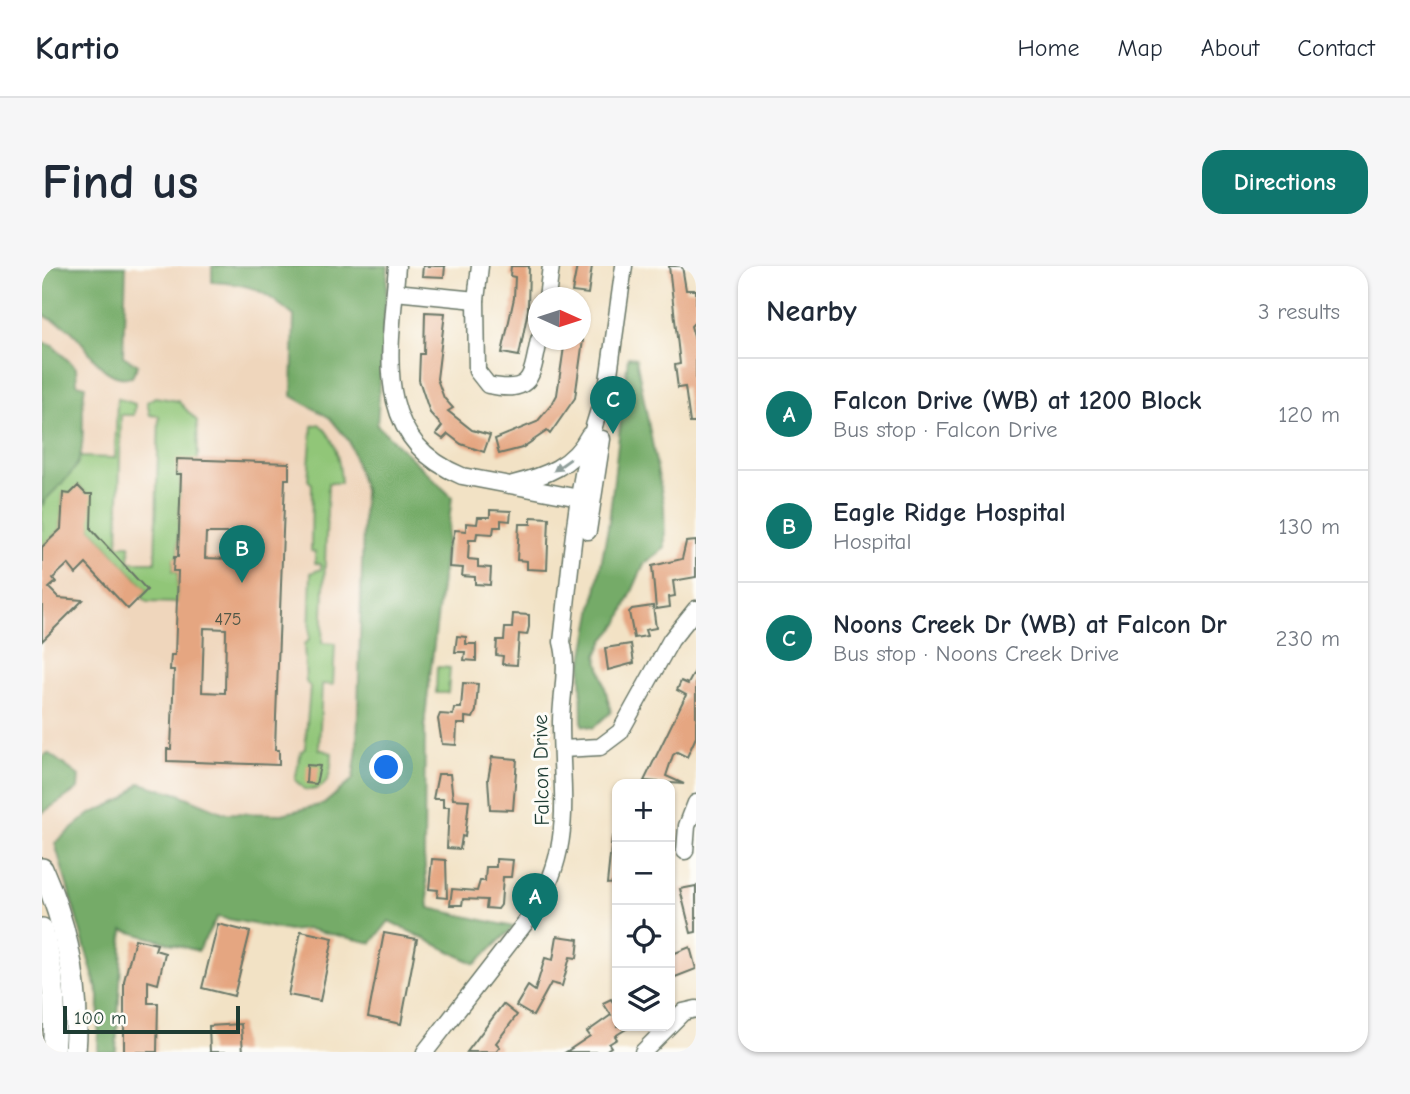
<!DOCTYPE html>
<meta charset="utf-8">
<style>
body{margin:0;font-family:"Comic Neue",sans-serif;background:#f6f6f7;color:#1f2937}
.controls{position:absolute;right:21px;bottom:21px;display:grid;overflow:hidden;border-radius:14px;box-shadow:0 2px 5px #0004}
.controls button{width:63px;height:63px;display:grid;place-items:center;padding:0;border:0;border-bottom:2px solid #e0e1e3;background:#fff;color:#1f2937;font:35px sans-serif}
.compass{position:absolute;left:486px;top:21px;width:63px;height:63px;border-radius:50%;background:#fff;box-shadow:0 2px 5px #0004;rotate:93deg}
.scale{position:absolute;left:21px;bottom:18px;width:177px;box-sizing:border-box;padding-left:7px;border:4px solid #1f3d34;border-top:0;font-size:19px;line-height:24px;white-space:nowrap;color:#1f3d34;-webkit-text-stroke:5px #fdfcf7;paint-order:stroke}
.you{position:absolute;left:345px;top:502px;width:24px;height:24px;margin:-18px;border:5px solid #fff;border-radius:50%;background:#1a73e8;box-shadow:0 0 0 10px #1a73e833}
.badge{display:grid;place-items:center;width:46px;height:46px;border-radius:50%;background:#0f766e;color:#fff;font-size:23px;font-weight:700}
.pin{position:absolute;translate:-50% -58px;filter:drop-shadow(0 2px 4px #0008)}
.pin::after{content:'';position:absolute;top:37px;width:24px;height:21px;background:inherit;clip-path:polygon(0 0,100% 0,50% 100%)}
.list{margin:0;padding:0;list-style:none}
h2{display:flex;justify-content:space-between;align-items:center;height:91px;margin:0;padding:0 28px;font-size:30px}
h2 small{font-size:23px;font-weight:400;color:#747a83}
.list li{display:grid;grid-template-columns:46px 1fr auto;gap:21px;align-items:center;box-sizing:border-box;height:112px;padding:0 28px;border-top:2px solid #e0e1e3}
.list b{display:block;font-size:26px;white-space:nowrap}
.list p{margin:0;font-size:23px;white-space:nowrap;color:#747a83}
.list em{font-size:23px;font-style:normal;color:#747a83}
.icon{flex:none;width:38px;height:38px;fill:none;stroke:currentColor;stroke-width:2;stroke-linecap:round;stroke-linejoin:round}
.map{position:relative;flex:none;width:654px;height:786px;overflow:hidden;border-radius:21px}
header{display:flex;align-items:center;gap:42px;box-sizing:border-box;height:98px;padding:0 35px;background:#fff;border-bottom:2px solid #e0e1e3}
header strong{font-size:33px}
nav{display:flex;gap:38px;margin-inline-start:auto;font-size:24px}
.intro{display:flex;align-items:center;justify-content:space-between;box-sizing:border-box;height:168px;padding:0 42px}
h1{margin:0;font-size:49px}
.button{padding:18px 32px;border-radius:21px;background:#0f766e;color:#fff;font-size:24px;font-weight:700}
main{display:flex;gap:42px;padding:0 42px}
aside{flex:1;background:#fff;border-radius:21px;box-shadow:0 2px 5px #0004}
.map>svg:first-child{display:block}
.built{fill:#efd6bc}
.green{fill:#91c678;stroke:#588256;stroke-width:2}
.forest{fill:#74ab68;stroke:#4a744e;stroke-width:2}
.building{fill:#e5a681;fill-rule:evenodd}
.lines{fill:none;stroke-linecap:round;stroke-linejoin:round}
.minor-casing{stroke:#697767;stroke-width:19}
.major-casing{stroke:#697767;stroke-width:24}
.minor{stroke:#fff;stroke-width:16}
.major{stroke:#fff;stroke-width:21}
.oneway{fill:#8f9e9a}
.labels{text-anchor:middle;stroke-width:6;stroke-linejoin:round;paint-order:stroke}
.number-label{font-size:18px;fill:#505747}
.street-label{font-size:21px;fill:#1f3d34;stroke:#fdfcf7}
</style>
<header>
<strong>Kartio</strong>
<nav><a>Home</a><a>Map</a><a>About</a><a>Contact</a></nav>
</header>
<div class="intro"><h1>Find us</h1><a class="button">Directions</a></div>
<main>
<div class="map">
<svg width="654" height="786" viewBox="0 0 654 786">
<rect width="100%" height="100%" fill="#fdfcf7"/>
<filter id="ink" filterUnits="userSpaceOnUse"><feTurbulence type="fractalNoise" baseFrequency=".0143" numOctaves="2"/><feDisplacementMap in="SourceGraphic" scale="14" xChannelSelector="R" yChannelSelector="G"/><feConvolveMatrix kernelMatrix="1 2 1 2 8 2 1 2 1" color-interpolation-filters="sRGB"/></filter>
<filter id="wash" filterUnits="userSpaceOnUse"><feTurbulence type="fractalNoise" baseFrequency=".00686" numOctaves="4" result="noise"/><feDisplacementMap in="SourceGraphic" scale="28" xChannelSelector="R" yChannelSelector="G"/><feGaussianBlur stdDeviation="1.57" result="paint"/><feColorMatrix in="noise" values="0 0 0 0 0 0 0 0 0 0 0 0 0 0 0 0 0 1.4 0 .05"/><feComposite in="paint" operator="in"/></filter>
<g filter="url(#wash)">
<rect width="100%" height="100%" fill="#f2e2c5"/>
<polygon class="built" points="0,0 346,0 335,159 410,229 366,594 20,627 0,594"/>
<g class="green">
<path d="M 113,131 L 136,135 L 155,155 L 156,194 L 135,208 L 139,208 L 136,291 L 132,292 L 131,305 L 136,305 L 135,337 L 105,336 L 99,330 L 105,324 L 49,263 L 44,228 L 37,220 L 28,228 L 21,228 L 19,263 L 0,281 C 0,269 0,253 0,241 C 2,229 30,206 38,191 L 73,192 L 75,132 L 93,138 L 92,149 L 79,149 L 76,279 L 88,279 L 87,296 L 113,296 L 117,150 L 108,149 L 105,136 Z"/>
<path d="M 277,158 C 294,171 298,197 299,217 L 286,217 L 280,377 L 293,378 L 291,419 L 280,418 L 277,483 L 290,487 C 289,508 288,525 263,524 L 253,514 L 259,486 L 263,482 L 268,421 L 264,416 L 262,378 L 267,374 L 269,307 L 279,303 L 279,298 L 273,297 L 273,286 L 269,285 L 270,218 L 266,214 L 270,160 Z"/>
<polygon points="395,401 408,402 406,427 394,427"/>
</g>
<g class="forest">
<path d="M 0,0 L 84,0 L 81,90 L 96,99 L 90,111 C 56,117 47,75 24,61 C 16,55 7,54 0,47 Z"/>
<path d="M 170,0 L 346,0 L 335,159 L 410,231 L 383,451 L 382,591 L 387,642 L 472,661 L 433,698 L 347,655 L 330,677 L 266,663 L 247,665 L 175,651 L 156,685 L 81,664 L 74,786 L 56,786 L 57,730 L 13,577 L 48,548 L 82,533 L 98,517 L 137,528 L 182,547 L 240,548 L 282,538 L 311,513 L 315,483 L 322,224 L 307,175 L 288,152 L 250,130 L 252,50 C 220,24 212,18 170,16 Z"/>
<path d="M 0,76 L 11,80 L 34,102 L 35,118 L 43,120 C 38,143 44,169 38,191 C 33,209 11,224 0,238 Z"/>
<polygon points="586,91 594,92 622,239 623,282 602,298 576,358 562,374 555,389 569,446 551,462 540,459 539,404 567,256"/>
<polygon points="6,487 37,510 36,523 0,547 0,491"/>
</g>
<g id="blocks">
<g class="building">
<polygon points="381,0 403,0 402,11 380,10"/>
<polygon points="469,0 487,0 486,44 477,90 460,87 472,32 473,11 468,10"/>
<polygon points="535,0 550,0 546,28 530,26"/>
<polygon points="627,0 640,0 644,24 654,24 654,55 649,60 654,78 654,157 648,157 643,121 636,122 633,99 638,98"/>
<polygon points="383,46 403,47 395,113 402,132 411,142 406,145 430,164 448,169 442,186 419,178 406,168 401,173 394,168 400,160 388,147 377,114 378,88 382,88"/>
<polygon points="523,74 541,74 533,132 508,168 505,165 480,182 457,188 453,173 495,156 510,138 515,129"/>
<path d="M 135,193 L 247,197 L 247,213 L 243,213 L 234,451 L 233,484 L 237,484 L 237,499 L 125,495 L 125,483 L 129,483 L 132,404 L 128,404 L 129,389 L 133,389 L 136,305 L 131,305 L 132,291 L 136,291 L 139,208 L 134,208 ZM 164,267 L 188,267 L 187,293 L 163,292 ZM 162,362 L 184,363 L 183,427 L 160,426 Z"/>
<polygon points="36,220 44,228 50,228 49,263 105,324 86,343 44,298 34,308 26,298 11,312 14,316 7,322 17,332 41,334 0,375 0,281 19,263 21,227 28,228"/>
<polygon points="448,244 469,245 468,255 459,254 459,261 452,261 451,268 435,267 434,274 427,274 426,293 436,294 436,301 449,302 448,319 433,318 433,311 420,310 421,302 407,301 408,283 413,264 424,265 424,257 435,258 436,251 448,251"/>
<polygon points="489,251 507,252 505,304 485,303 485,295 475,294 477,258 489,258"/>
<polygon points="654,275 654,311 631,315 633,330 627,331 628,341 614,343 610,300 640,293 644,276"/>
<polygon points="611,340 614,362 603,364 605,370 592,372 587,346 590,343"/>
<polygon points="471,348 487,349 487,361 485,369 477,368 475,399 460,398 461,390 454,389 455,374 462,374 463,362 470,362"/>
<polygon points="415,370 424,371 424,378 434,378 434,395 422,394 423,386 413,386"/>
<polygon points="589,378 592,397 566,404 563,382"/>
<polygon points="654,403 654,471 645,491 635,486 631,489 624,510 642,518 602,515 644,429 635,424 639,415 646,418"/>
<polygon points="421,417 436,418 434,445 431,452 423,451 423,458 415,458 414,479 400,478 396,453 398,448 411,449 412,442 419,442"/>
<polygon points="450,491 475,493 471,544 448,543 446,513"/>
<polygon points="265,499 278,500 274,518 264,517"/>
<polygon points="396,508 408,508 411,533 427,534 423,571 420,570 418,583 405,582 407,541 401,541 401,533 391,533"/>
<polygon points="570,571 575,572 575,617 565,618"/>
<polygon points="390,593 404,594 405,632 395,631 396,624 387,623"/>
<polygon points="454,593 471,594 469,611 461,611 459,639 456,643 444,642 445,634 421,633 420,639 408,639 410,623 435,625 438,615 443,615 444,601 454,601"/>
<polygon points="654,620 654,666 649,667 638,623"/>
<polygon points="176,658 208,666 192,730 160,722"/>
<polygon points="259,665 291,672 278,735 246,729"/>
<polygon points="342,667 375,673 359,758 326,751"/>
<polygon points="515,670 537,673 535,692 528,691 520,720 509,717 491,750 474,740 486,720 493,725 503,692 511,694"/>
<polygon points="93,673 115,678 113,684 123,687 116,718 106,715 106,737 116,737 115,786 82,786 82,715"/>
<polygon points="648,681 654,703 628,713 628,689"/>
<polygon points="569,733 575,743 575,760 589,760 573,770 575,773 567,778 569,781 562,786 524,786 548,770 545,766 569,749 561,737"/>
<polygon points="461,738 475,749 454,777 458,781 454,786 425,786"/>
<polygon points="199,758 201,786 168,786 167,760"/>
</g>
</g>
</g>
<g filter="url(#ink)">
<use href="#blocks" fill-opacity="0" stroke="#697767" stroke-width="2"/>
<g class="lines">
<g class="minor-casing">
<g id="minor">
<path d="M 355,0 C 349,81 327,172 420,210 L 548,234"/>
<path d="M 438,0 L 434,34 L 435,105 L 446,119 C 491,128 489,111 497,74"/>
<polyline points="353,26 434,34"/>
<polyline points="505,32 509,0"/>
<polyline points="563,137 582,0"/>
<path d="M 471,218 C 503,210 531,200 547,169"/>
<polyline points="546,265 560,173"/>
<polyline points="520,483 558,481 578,466 629,374 654,343"/>
<polyline points="643,585 645,560 654,537"/>
<polyline points="628,759 641,746 654,743"/>
<path d="M 383,786 L 490,648 C 533,582 519,530 519,456 C 519,431 527,400 520,376 C 529,301 535,196 563,128"/>
<polyline points="601,786 627,760"/>
</g>
</g>
<g class="major-casing">
<g id="major">
<path d="M 0,603 C 25,660 38,723 33,786"/>
<path d="M 0,663 C 11,703 15,744 11,786"/>
</g>
</g>
<use href="#minor" class="minor"/>
<use href="#major" class="major"/>
</g>
<defs><path id="oneway-solid" d="M-6-.8H1V-3.2L6.5 0L1 3.2V.8H-6Z" transform="scale(1.75)"/></defs>
<use class="oneway" href="#oneway-solid" transform="translate(520 199) rotate(145)"/>
</g>
<g class="labels">
<g class="number-label">
<text x="186" y="359">475</text>
</g>
<g class="street-label">
<text transform="translate(499 504) rotate(-91)" y="7">Falcon Drive</text>
</g>
</g>
</svg>
<div class="controls">
<button>+</button>
<button>−</button>
<button><svg class="icon" aria-label="locate" viewBox="0 0 24 24"><circle cx="12" cy="12" r="6"/><path d="M12 2v4M12 18v4M2 12h4M18 12h4"/></svg></button>
<button><svg class="icon" aria-label="layers" viewBox="0 0 24 24"><path d="M12 4l9 5-9 5-9-5zM3 14l9 5 9-5"/></svg></button>
</div>
<svg class="compass" viewBox="-18 -18 36 36"><path d="M0-13l5 13h-10z" fill="#e53935"/><path d="M0 13l5-13h-10z" fill="#747a83"/></svg>
<div class="scale">100 m</div>
<div class="you"></div>
<div class="pin badge" style="left:493px;top:665px">A</div>
<div class="pin badge" style="left:200px;top:317px">B</div>
<div class="pin badge" style="left:571px;top:168px">C</div>
</div>
<aside>
<h2>Nearby<small>3 results</small></h2>
<ul class="list">
<li><span class="badge">A</span><div><b>Falcon Drive (WB) at 1200 Block</b><p>Bus stop · Falcon Drive</p></div><em>120 m</em></li>
<li><span class="badge">B</span><div><b>Eagle Ridge Hospital</b><p>Hospital</p></div><em>130 m</em></li>
<li><span class="badge">C</span><div><b>Noons Creek Dr (WB) at Falcon Dr</b><p>Bus stop · Noons Creek Drive</p></div><em>230 m</em></li>
</ul>
</aside>
</main>
